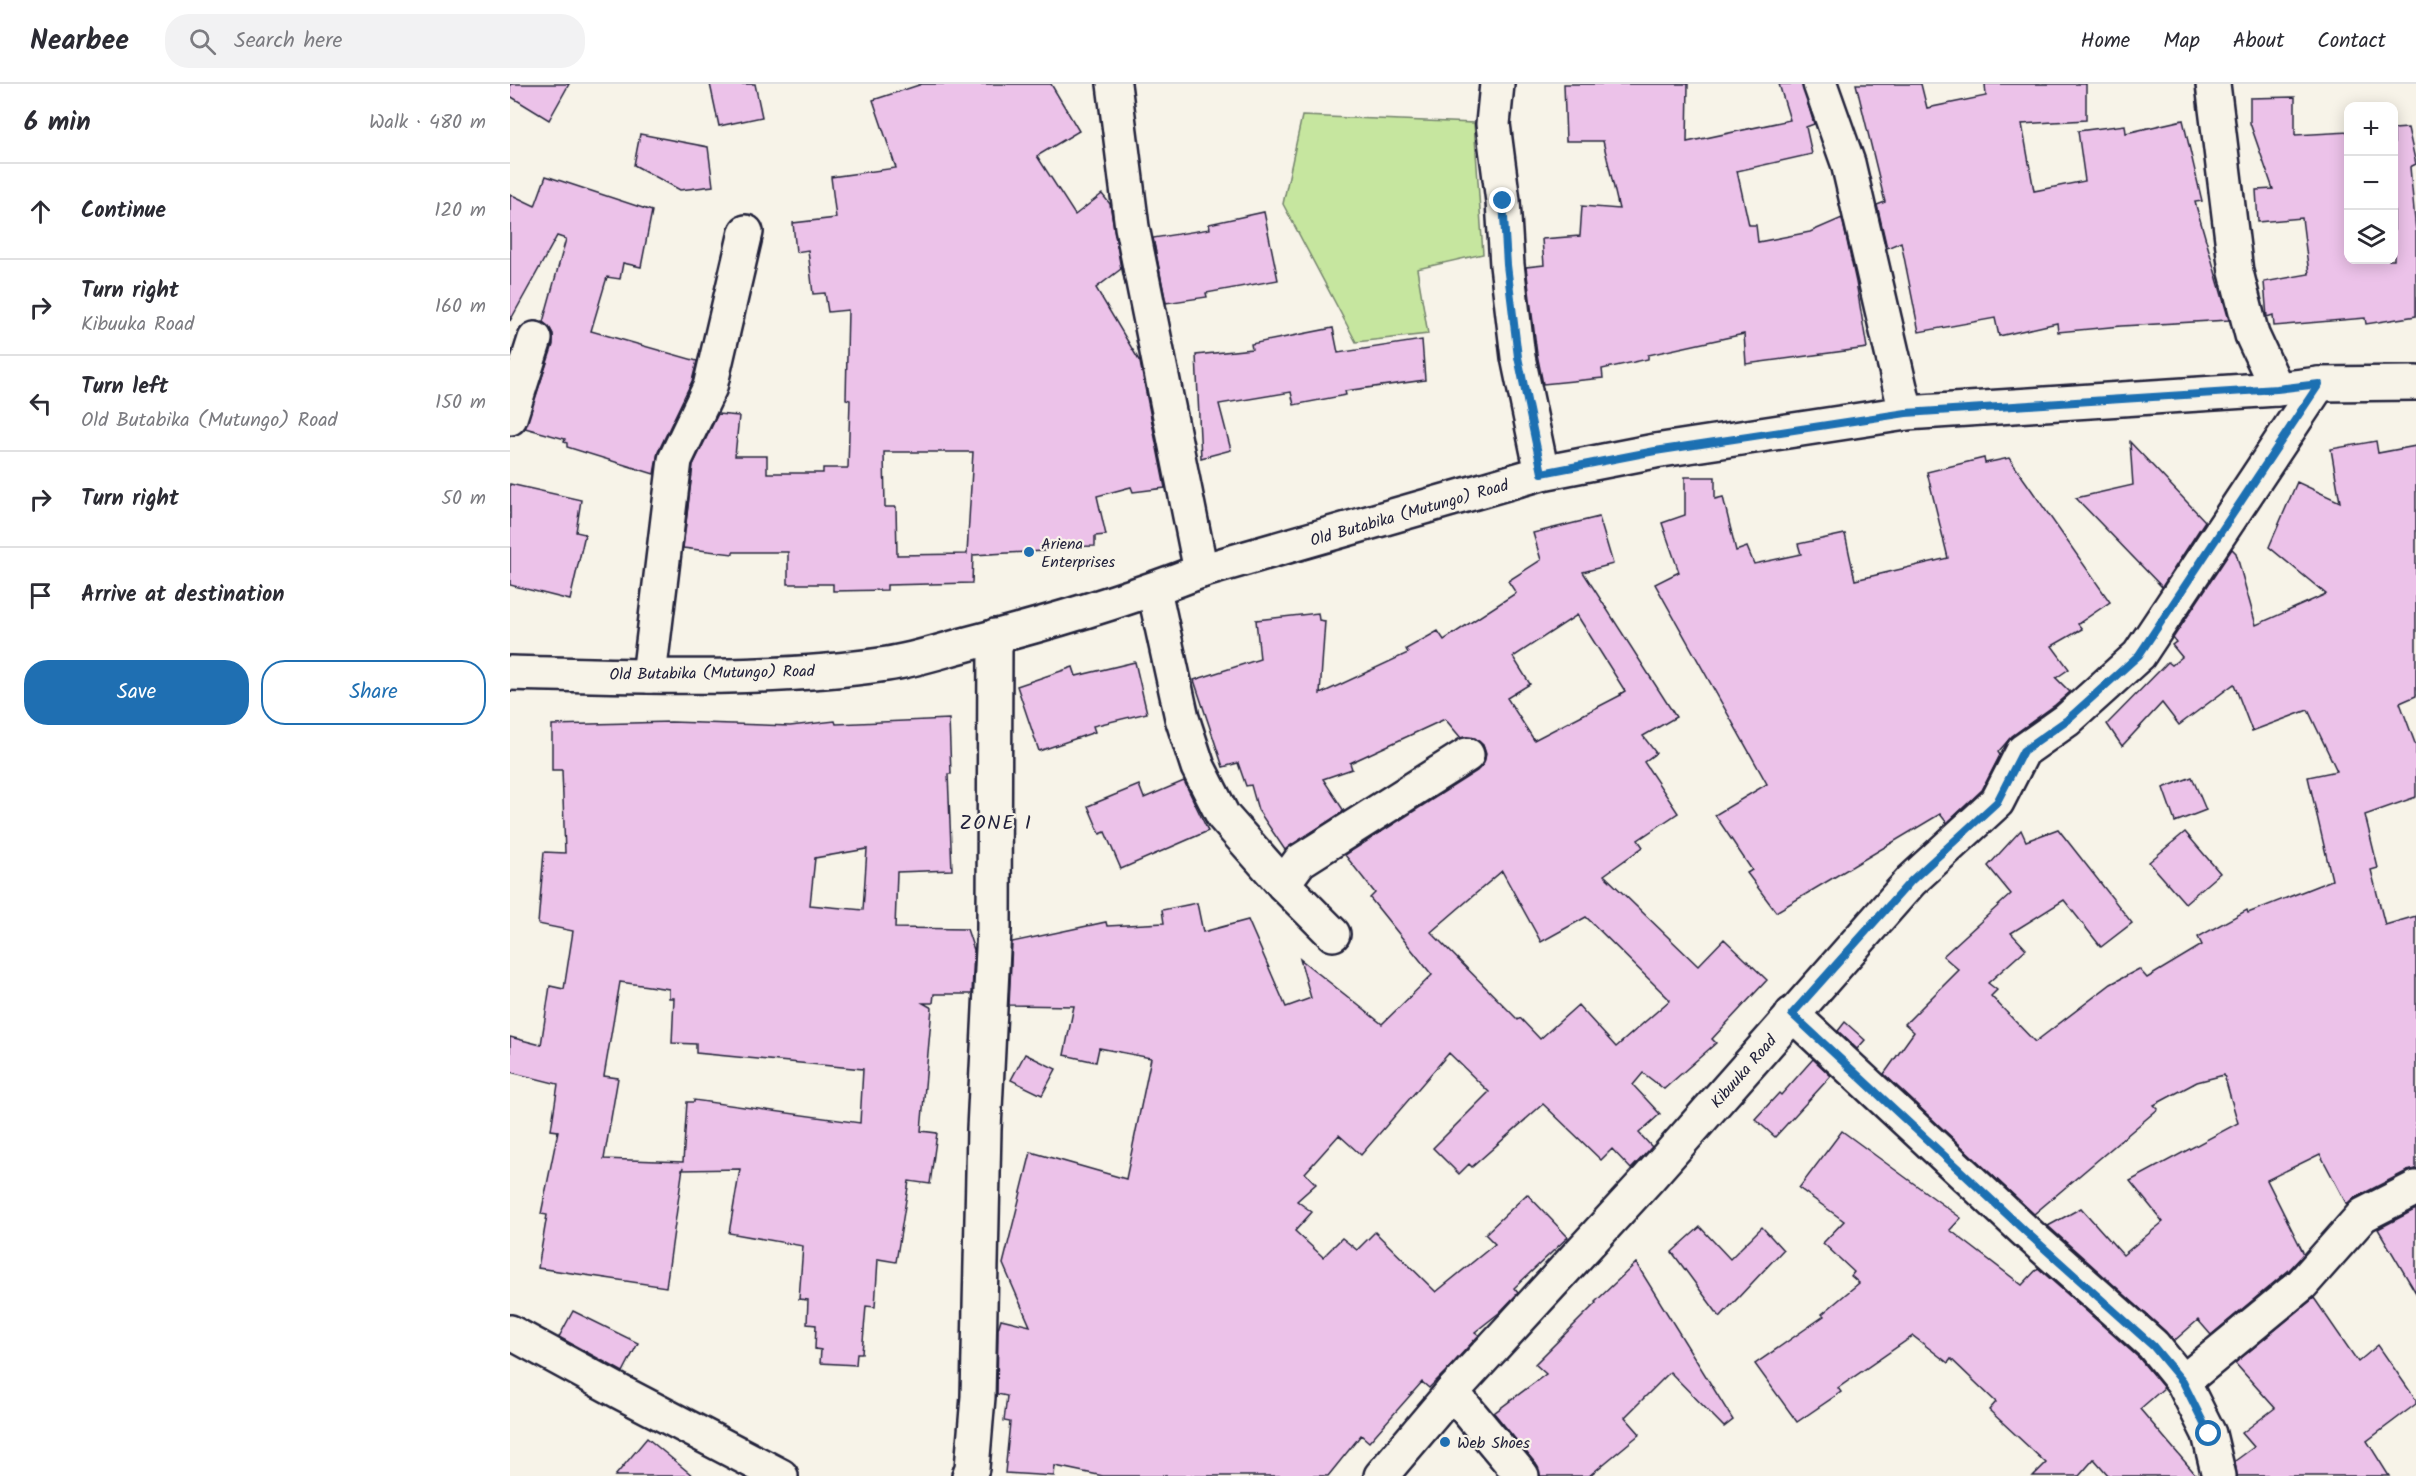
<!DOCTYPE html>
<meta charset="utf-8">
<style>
body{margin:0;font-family:Kalam,sans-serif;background:#f2f2f3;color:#2b2b33}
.controls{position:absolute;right:18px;top:18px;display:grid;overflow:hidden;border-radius:12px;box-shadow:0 3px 15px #0003}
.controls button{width:54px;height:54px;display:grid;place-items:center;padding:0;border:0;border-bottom:2px solid #e1e1e2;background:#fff;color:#2b2b33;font:30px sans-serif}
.stop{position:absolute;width:18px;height:18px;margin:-14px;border:4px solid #1f6fb2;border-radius:50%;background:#fff}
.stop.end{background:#1f6fb2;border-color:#fff;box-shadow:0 2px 6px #0008}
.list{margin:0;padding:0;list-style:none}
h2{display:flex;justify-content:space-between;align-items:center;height:78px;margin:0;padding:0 24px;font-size:26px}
h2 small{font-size:20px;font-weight:400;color:#7c7c81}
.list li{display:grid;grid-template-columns:39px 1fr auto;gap:18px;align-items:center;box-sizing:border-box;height:96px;padding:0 24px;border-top:2px solid #e1e1e2}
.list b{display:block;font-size:22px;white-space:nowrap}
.list p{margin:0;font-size:20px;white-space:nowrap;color:#7c7c81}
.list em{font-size:20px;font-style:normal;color:#7c7c81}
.actions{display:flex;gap:12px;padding:18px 24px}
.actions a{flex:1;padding:14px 0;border:2px solid #1f6fb2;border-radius:24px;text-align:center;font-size:21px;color:#1f6fb2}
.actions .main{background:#1f6fb2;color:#fff}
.icon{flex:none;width:33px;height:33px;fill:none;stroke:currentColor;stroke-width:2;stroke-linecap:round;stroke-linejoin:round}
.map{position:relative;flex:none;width:1906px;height:1392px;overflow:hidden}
header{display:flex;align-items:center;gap:36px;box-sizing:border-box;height:84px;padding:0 30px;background:#fff;border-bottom:2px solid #e1e1e2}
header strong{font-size:28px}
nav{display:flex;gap:33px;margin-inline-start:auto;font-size:21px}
.search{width:420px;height:54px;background:#f2f2f3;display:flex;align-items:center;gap:15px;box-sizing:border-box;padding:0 21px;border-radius:24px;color:#7c7c81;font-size:22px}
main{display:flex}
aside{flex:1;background:#fff}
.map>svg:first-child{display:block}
.green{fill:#c6e69f;stroke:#74846d;stroke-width:1.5}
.building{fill:#ecc2e9;stroke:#22223b;stroke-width:1.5;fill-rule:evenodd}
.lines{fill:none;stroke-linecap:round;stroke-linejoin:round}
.street-casing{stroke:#22223b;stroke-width:38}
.secondary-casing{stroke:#22223b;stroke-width:38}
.street{stroke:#f7f3e8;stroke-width:33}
.secondary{stroke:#f7f3e8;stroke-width:33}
.route{stroke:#1f6fb2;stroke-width:8}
.poi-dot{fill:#1f6fb2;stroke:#f7f3e8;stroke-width:2}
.labels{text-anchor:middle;stroke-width:4.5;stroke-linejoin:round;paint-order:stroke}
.street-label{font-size:16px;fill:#22223b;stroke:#f7f3e8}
.poi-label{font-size:16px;fill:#22223b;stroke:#f7f3e8;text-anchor:start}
.quarter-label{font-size:20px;letter-spacing:1.5px;fill:#22223b;stroke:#f7f3e8}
</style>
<header>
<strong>Nearbee</strong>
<div class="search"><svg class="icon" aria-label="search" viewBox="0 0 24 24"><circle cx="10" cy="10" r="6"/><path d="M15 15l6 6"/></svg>Search here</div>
<nav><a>Home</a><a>Map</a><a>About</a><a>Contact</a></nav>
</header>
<main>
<aside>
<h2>6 min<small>Walk · 480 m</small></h2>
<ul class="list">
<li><svg class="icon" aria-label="ahead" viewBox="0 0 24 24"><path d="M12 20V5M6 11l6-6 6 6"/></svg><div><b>Continue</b></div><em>120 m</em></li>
<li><svg class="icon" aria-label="right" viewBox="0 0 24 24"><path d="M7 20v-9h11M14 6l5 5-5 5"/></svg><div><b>Turn right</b><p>Kibuuka Road</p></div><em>160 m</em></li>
<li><svg class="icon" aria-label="left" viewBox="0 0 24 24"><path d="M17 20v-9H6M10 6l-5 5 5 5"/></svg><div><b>Turn left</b><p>Old Butabika (Mutungo) Road</p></div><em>150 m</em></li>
<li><svg class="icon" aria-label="right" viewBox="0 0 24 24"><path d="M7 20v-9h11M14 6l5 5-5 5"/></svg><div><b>Turn right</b></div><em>50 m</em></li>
<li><svg class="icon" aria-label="arrive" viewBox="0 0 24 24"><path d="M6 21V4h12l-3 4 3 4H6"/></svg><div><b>Arrive at destination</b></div></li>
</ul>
<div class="actions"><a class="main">Save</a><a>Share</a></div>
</aside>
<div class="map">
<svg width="1906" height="1392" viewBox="0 0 1906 1392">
<rect width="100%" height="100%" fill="#f7f3e8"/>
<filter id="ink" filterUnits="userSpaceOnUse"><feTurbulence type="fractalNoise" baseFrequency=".0167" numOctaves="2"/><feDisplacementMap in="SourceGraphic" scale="12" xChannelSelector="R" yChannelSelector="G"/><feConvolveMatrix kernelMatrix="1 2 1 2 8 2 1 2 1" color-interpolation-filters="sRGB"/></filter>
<g filter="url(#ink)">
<polygon class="green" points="792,32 964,39 973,170 907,185 918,250 846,258 773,120"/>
<g class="building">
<polygon points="0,0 59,0 39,36 0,12"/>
<polygon points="200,0 245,0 252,33 209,42"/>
<path d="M 412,0 L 541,0 L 569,47 L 527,72 L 565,131 L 592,110 L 600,120 L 611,185 L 586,204 L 630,278 L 655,404 L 623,408 L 621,403 L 587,412 L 596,451 L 585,452 L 585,462 L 533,463 L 534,467 L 463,471 L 462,499 L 377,501 L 377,506 L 323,507 L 323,500 L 278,500 L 278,468 L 223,468 L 223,470 L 173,464 L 183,381 L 208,330 L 229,332 L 225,372 L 257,372 L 257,389 L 313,389 L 313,384 L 338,384 L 340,316 L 336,315 L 338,226 L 318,228 L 315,209 L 303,210 L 298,166 L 286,168 L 283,139 L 326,134 L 321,93 L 386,84 L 363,16 ZM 374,368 L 463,368 L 457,470 L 387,471 L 386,423 L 375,423 Z"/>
<polygon points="1054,0 1178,0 1177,58 1280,36 1269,0 1292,0 1304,40 1296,43 1302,70 1227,87 1239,141 1246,141 1248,158 1300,148 1332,134 1346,198 1357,264 1236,280 1234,250 1138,271 1138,275 1092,285 1093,294 1033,300 1027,270 1016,183 1034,181 1032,155 1070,152 1072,122 1109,125 1093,57 1056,57"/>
<polygon points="1346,0 1411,0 1417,24 1476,12 1475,0 1576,0 1576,36 1512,40 1524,107 1575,97 1568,47 1615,41 1616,49 1673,36 1692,117 1685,118 1719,236 1611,242 1548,248 1547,239 1489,252 1485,234 1409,248 1391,158 1377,164 1367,121 1375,118"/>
<polygon points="1785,13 1785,51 1839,48 1839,176 1884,176 1884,45 1898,44 1906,80 1900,83 1906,148 1906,232 1856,240 1855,234 1764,242 1763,231 1757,233 1754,198 1799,190 1792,134 1748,138 1746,106 1763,105 1740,39 1740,14"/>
<polygon points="130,50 198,63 203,102 170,106 124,81"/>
<polygon points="36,92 142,127 131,183 113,179 110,195 97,193 81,247 187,277 182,297 148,368 144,390 57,363 57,359 54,358 55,355 15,344 43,261 43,250 39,243 33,238 56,155 47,152 0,237 0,110 25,122"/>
<polygon points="754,128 768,196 696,209 697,213 656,219 643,154 700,145 699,140"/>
<polygon points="823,244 828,269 912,256 915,296 835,307 836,311 784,321 781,308 709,320 721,366 691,374 686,271 742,265 741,260"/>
<polygon points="1866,357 1868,369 1906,362 1906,612 1890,619 1906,662 1906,713 1855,731 1868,784 1861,786 1875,841 1906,832 1906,1085 1897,1087 1844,1114 1837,1121 1810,1070 1757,1096 1794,1170 1779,1186 1701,1251 1688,1236 1664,1257 1655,1247 1538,1142 1571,1124 1613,1171 1653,1138 1620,1097 1728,1039 1714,991 1687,998 1644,1021 1648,1025 1524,1130 1374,990 1404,948 1395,940 1449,886 1433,872 1501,810 1478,782 1511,746 1516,757 1548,745 1622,839 1591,863 1554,816 1501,849 1516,865 1478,899 1487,906 1481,912 1525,958 1601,900 1629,885 1637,894 1692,861 1688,853 1737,826 1738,829 1822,796 1798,693 1827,687 1798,626 1742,647 1724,600 1669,641 1652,619 1612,662 1597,640 1658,578 1662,581 1672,573 1662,561 1666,558 1663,554 1722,465 1726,469 1746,541 1816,510 1759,463 1787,398 1830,418 1821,365"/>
<polygon points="1620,358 1695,437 1652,503 1566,414 1623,401"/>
<polygon points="1474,374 1475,379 1499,374 1600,518 1568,540 1572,545 1542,562 1559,585 1546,594 1560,608 1545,621 1502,652 1488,668 1490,671 1472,706 1437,739 1430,730 1266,828 1237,789 1242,786 1205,731 1257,700 1145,500 1169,488 1152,439 1175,431 1175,393 1205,393 1205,415 1213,413 1226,467 1237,463 1244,480 1291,470 1288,460 1335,450 1345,496 1438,474 1417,388"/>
<polygon points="0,400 71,416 66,448 75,450 60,516 0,501"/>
<path d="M 1089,433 L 1103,480 L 1073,488 L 1166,633 L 1133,652 L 1146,669 L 1134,678 L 1168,729 L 1128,756 L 1133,763 L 1094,791 L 1188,882 L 1214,855 L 1257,896 L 1202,955 L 1206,959 L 1154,1005 L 1133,989 L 1123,1001 L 1150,1030 L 1129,1049 L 1142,1063 L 1121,1085 L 1102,1065 L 1091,1076 L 1033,1020 L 962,1083 L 959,1080 L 949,1090 L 923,1064 L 979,1008 L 939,969 L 851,1071 L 829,1051 L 795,1089 L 806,1100 L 787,1117 L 802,1128 L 785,1147 L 813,1173 L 832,1154 L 847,1166 L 865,1148 L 926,1208 L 985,1160 L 975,1150 L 1017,1110 L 1058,1153 L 1004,1204 L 1008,1209 L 989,1229 L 965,1248 L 969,1251 L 935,1288 L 919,1304 L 912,1298 L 859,1358 L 851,1351 L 818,1392 L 593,1392 L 545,1382 L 544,1392 L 495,1389 L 500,1338 L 494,1337 L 497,1312 L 487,1310 L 488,1245 L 491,1235 L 520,1242 L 493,1180 L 521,1068 L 616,1095 L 641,974 L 589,964 L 586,978 L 554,971 L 564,922 L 499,921 L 502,858 L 596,838 L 597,842 L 654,839 L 652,826 L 687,819 L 693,848 L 738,836 L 776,923 L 801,914 L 790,875 L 872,940 L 922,891 L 860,814 L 865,809 L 835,771 L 967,687 L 974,679 L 976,670 L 973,661 L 965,654 L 951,654 L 935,635 L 840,679 L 842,685 L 813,695 L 834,727 L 775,766 L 748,726 L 741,701 L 736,702 L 728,679 L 713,683 L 684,596 L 750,575 L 746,536 L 808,529 L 809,536 L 815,537 L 810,610 L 898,569 L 896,565 L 928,547 L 934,556 L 1006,509 L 998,497 L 1031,476 L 1023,449 ZM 1067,531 L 1115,607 L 1110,610 L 1111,611 L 1024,656 L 997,614 L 1020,600 L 1003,573 ZM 992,787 L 1031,858 L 1076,833 L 1160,916 L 1106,963 L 1068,921 L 1030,955 L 1010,934 L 1008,936 L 921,848 Z"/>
<polygon points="625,578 637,629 583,642 585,648 529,667 507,602 563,583 566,592"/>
<path d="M 439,635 L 441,690 L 438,690 L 442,786 L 387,788 L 385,844 L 457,845 L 464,866 L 462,910 L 424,910 L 423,919 L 413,919 L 422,924 L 411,1047 L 427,1049 L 420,1100 L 399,1097 L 386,1178 L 368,1175 L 365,1223 L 356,1222 L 352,1269 L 347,1269 L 346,1281 L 310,1279 L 311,1266 L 305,1265 L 306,1241 L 297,1240 L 298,1216 L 289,1215 L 293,1162 L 219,1149 L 230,1085 L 172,1086 L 173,1083 L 156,1203 L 28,1184 L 37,1131 L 31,1130 L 48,1047 L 41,1046 L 48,1000 L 0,988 L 0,953 L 31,961 L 40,902 L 54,905 L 63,847 L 28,840 L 34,768 L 55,769 L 52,686 L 42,686 L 42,641 L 161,638 L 280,642 L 325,637 L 326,640 ZM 357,765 L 353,826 L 300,821 L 305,774 ZM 110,898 L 159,905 L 159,914 L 164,914 L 162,959 L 186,960 L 186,969 L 353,985 L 350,1039 L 184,1016 L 184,1018 L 177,1018 L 173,1078 L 94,1075 L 108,994 L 94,992 Z"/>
<polygon points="1682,693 1696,726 1665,738 1653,704"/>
<polygon points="674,697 698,747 611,785 595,748 590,750 578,722 629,701 634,714"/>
<polygon points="1675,748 1710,789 1675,819 1639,778"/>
<polygon points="1335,938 1355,956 1347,965 1328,947"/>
<polygon points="515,970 546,985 532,1011 501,996"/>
<polygon points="1303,975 1321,992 1265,1053 1245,1035 1269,1009 1271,1011"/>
<polygon points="1332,1047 1451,1134 1440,1146 1512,1201 1528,1184 1629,1274 1654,1304 1630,1325 1687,1392 1599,1392 1584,1375 1569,1392 1523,1392 1536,1379 1479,1326 1486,1318 1441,1275 1438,1279 1403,1252 1328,1304 1331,1308 1287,1338 1245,1280 1314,1232 1312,1230 1349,1199 1341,1192 1344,1188 1313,1159 1334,1137 1289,1104"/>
<polygon points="1906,1125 1906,1209 1868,1145"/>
<polygon points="1190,1143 1220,1175 1252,1143 1273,1166 1210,1233 1162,1168"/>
<polygon points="1126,1179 1223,1336 1214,1343 1160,1288 1115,1333 1130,1350 1079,1392 1030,1392 1026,1380 984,1329 1036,1290 1025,1280 1086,1219 1085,1218"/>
<polygon points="1804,1214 1848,1278 1868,1261 1906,1316 1906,1320 1857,1357 1879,1392 1727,1392 1725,1377 1744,1363 1732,1349 1765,1324 1725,1279"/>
<polygon points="63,1227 128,1259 113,1288 49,1253"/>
<polygon points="137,1354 183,1392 105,1392"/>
</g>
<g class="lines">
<g class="street-casing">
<g id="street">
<polyline points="604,0 622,143 691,487"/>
<polyline points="987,0 983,40 993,117 997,181 1008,273 1032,389"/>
<polyline points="1310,0 1338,79 1396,329"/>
<polyline points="1703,0 1726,188 1742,251 1767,305"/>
<polyline points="0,334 25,255"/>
<polyline points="644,506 672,634 688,683 713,732 773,800 823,850"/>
<polyline points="139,592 165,376 200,303 236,148"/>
<polyline points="773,800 790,777 957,671"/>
<polyline points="1282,930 1515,1147 1643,1261 1673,1298 1699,1350 1709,1392"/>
<polyline points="0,1248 112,1309 271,1392"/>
<polyline points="1673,1298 1792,1200 1853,1131 1906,1104"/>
<polyline points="942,1308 1012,1392"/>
<polyline points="459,1392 462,1384 468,1313 474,1045 484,845 485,552"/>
<polyline points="871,1392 942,1308 1138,1095 1401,797 1487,718 1513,667 1557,636 1629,571 1809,300"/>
</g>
</g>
<g class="secondary-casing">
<path id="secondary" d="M 0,589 C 125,592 253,598 377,580 C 405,576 434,566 461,559 C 539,539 617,516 691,487 L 1032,389 L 1145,367 L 1396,329 L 1767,305 L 1809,300 L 1906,299"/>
</g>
<use href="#street" class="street"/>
<use href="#secondary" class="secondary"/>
</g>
</g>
<g class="lines" filter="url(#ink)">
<polyline class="route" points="993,117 997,181 1008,273 1032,389 1145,367 1396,329 1767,305 1809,300 1629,571 1557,636 1513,667 1487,718 1401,797 1282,930 1515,1147 1643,1262 1673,1298 1699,1350"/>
</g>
<g class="poi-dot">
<circle cx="519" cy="468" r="6"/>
<circle cx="935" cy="1358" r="6"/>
</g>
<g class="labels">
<g class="street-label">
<text transform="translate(899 428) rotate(-16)" y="6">Old Butabika (Mutungo) Road</text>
<text transform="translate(202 588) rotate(-1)" y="6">Old Butabika (Mutungo) Road</text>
<text transform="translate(1233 987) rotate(-49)" y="6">Kibuuka Road</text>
</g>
<g class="poi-label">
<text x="531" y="465">Ariena<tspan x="531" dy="18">Enterprises</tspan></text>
<text x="947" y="1364">Web Shoes</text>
</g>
<g class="quarter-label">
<text x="486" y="745">ZONE I</text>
</g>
</g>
</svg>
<div class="controls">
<button>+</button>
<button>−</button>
<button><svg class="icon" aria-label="layers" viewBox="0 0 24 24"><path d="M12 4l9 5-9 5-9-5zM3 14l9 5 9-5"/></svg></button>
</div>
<div class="stop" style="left:1699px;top:1350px"></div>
<div class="stop end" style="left:993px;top:117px"></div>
</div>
</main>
